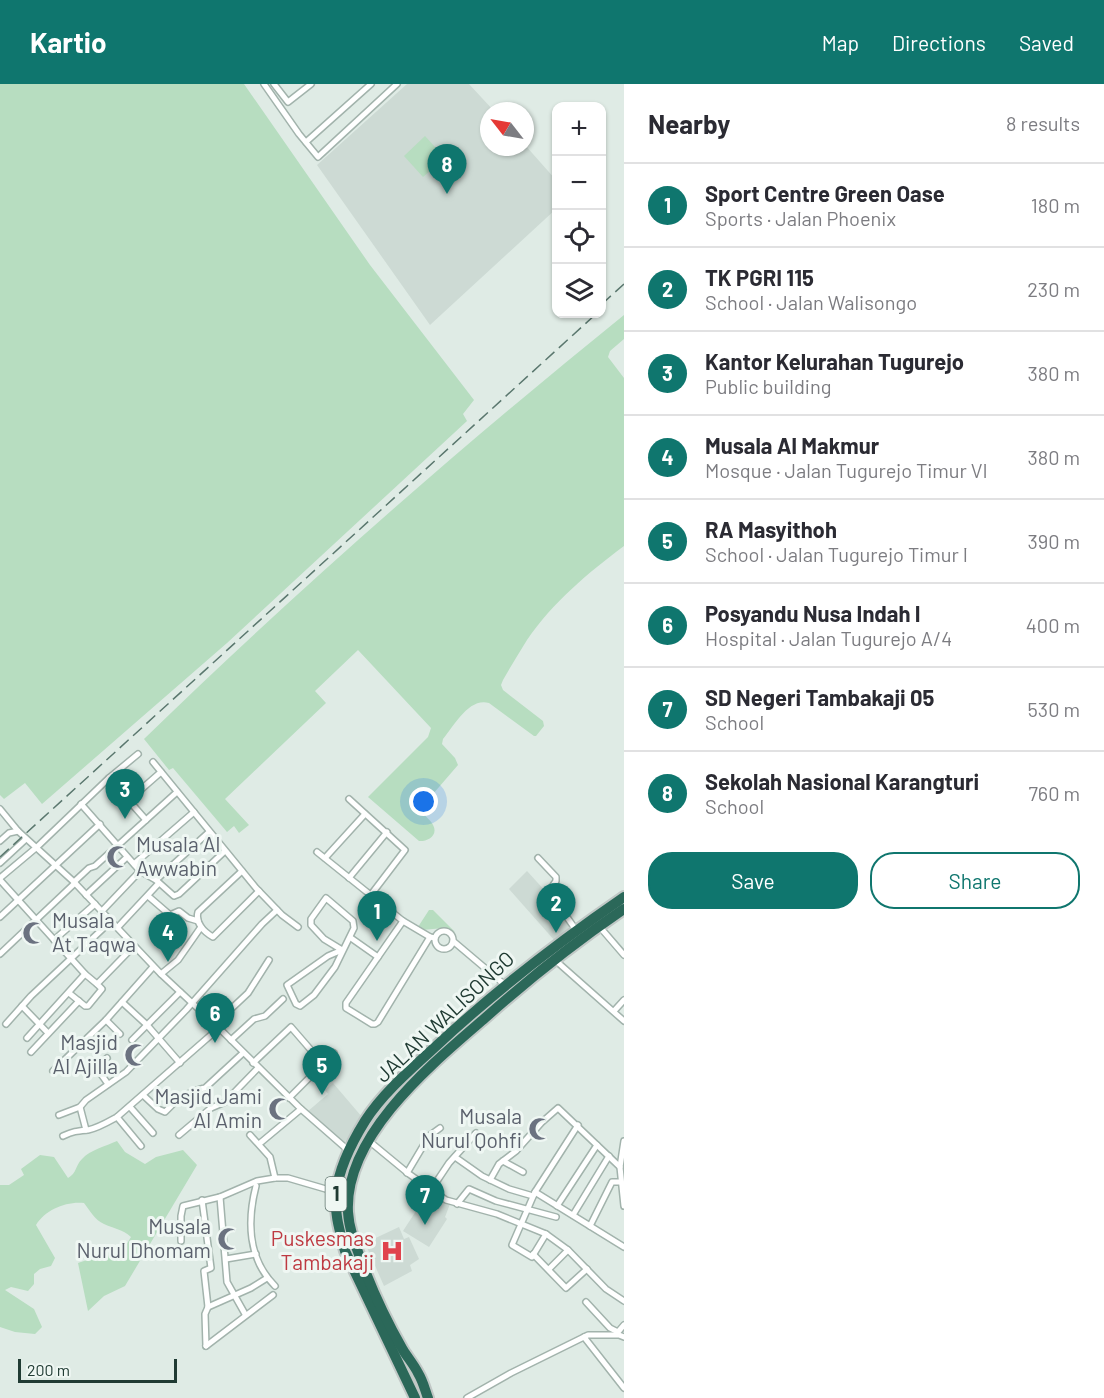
<!DOCTYPE html>
<meta charset="utf-8">
<style>
body{margin:0;font-family:Barlow,sans-serif;background:#f2f2f3;color:#2b2b33}
.controls{position:absolute;right:18px;top:18px;display:grid;overflow:hidden;border-radius:12px;box-shadow:0 2px 4px #0004}
.controls button{width:54px;height:54px;display:grid;place-items:center;padding:0;border:0;border-bottom:2px solid #e1e1e2;background:#fff;color:#2b2b33;font:30px sans-serif}
.compass{position:absolute;left:480px;top:18px;width:54px;height:54px;border-radius:50%;background:#fff;box-shadow:0 2px 4px #0004;rotate:301deg}
.scale{position:absolute;left:18px;bottom:15px;width:159px;box-sizing:border-box;padding-left:6px;border:3px solid #203b33;border-top:0;font-size:16px;line-height:21px;white-space:nowrap;color:#203b33;-webkit-text-stroke:4px #eff7f3;paint-order:stroke}
.you{position:absolute;left:424px;top:718px;width:21px;height:21px;margin:-15px;border:4px solid #fff;border-radius:50%;background:#1a73e8;box-shadow:0 0 0 9px #1a73e833}
.badge{display:grid;place-items:center;width:39px;height:39px;border-radius:50%;background:#0f766e;color:#fff;font-size:20px;font-weight:700}
.pin{position:absolute;translate:-50% -50px;filter:drop-shadow(0 2px 3px #0008)}
.pin::after{content:'';position:absolute;top:32px;width:21px;height:18px;background:inherit;clip-path:polygon(0 0,100% 0,50% 100%)}
.list{margin:0;padding:0;list-style:none}
h2{display:flex;justify-content:space-between;align-items:center;height:78px;margin:0;padding:0 24px;font-size:26px}
h2 small{font-size:20px;font-weight:400;color:#7c7c81}
.list li{display:grid;grid-template-columns:39px 1fr auto;gap:18px;align-items:center;box-sizing:border-box;height:84px;padding:0 24px;border-top:2px solid #e1e1e2}
.list b{display:block;font-size:22px;white-space:nowrap}
.list p{margin:0;font-size:20px;white-space:nowrap;color:#7c7c81}
.list em{font-size:20px;font-style:normal;color:#7c7c81}
.actions{display:flex;gap:12px;padding:18px 24px}
.actions a{flex:1;padding:14px 0;border:2px solid #0f766e;border-radius:24px;text-align:center;font-size:21px;color:#0f766e}
.actions .main{background:#0f766e;color:#fff}
.icon{flex:none;width:33px;height:33px;fill:none;stroke:currentColor;stroke-width:2;stroke-linecap:round;stroke-linejoin:round}
.map{position:relative;flex:none;width:624px;height:1314px;overflow:hidden}
header{display:flex;align-items:center;gap:36px;box-sizing:border-box;height:84px;padding:0 30px;background:#0f766e;color:#fff}
header strong{font-size:28px}
nav{display:flex;gap:33px;margin-inline-start:auto;font-size:21px}
main{display:flex}
aside{flex:1;background:#fff}
.map>svg:first-child{display:block}
.built{fill:#cddad4}
.green{fill:#b7ddc0}
.lines{fill:none;stroke-linecap:round;stroke-linejoin:round}
.street-casing{stroke:#a2b3ac;stroke-width:8}
.highway-casing{stroke:#c1c8c6;stroke-width:14}
.street{stroke:#fff;stroke-width:5}
.highway{stroke:#2b6859;stroke-width:10}
.rail{stroke:#5a776e;stroke-width:1.5;stroke-dasharray:12 6;stroke-linecap:butt}
.labels{text-anchor:middle;stroke-width:6;stroke-linejoin:round;paint-order:stroke}
.shield{fill:#eff7f3;stroke:#5e736d;stroke-width:1.5}
.shield-label{font-size:20px;font-weight:bold;fill:#203b33}
.worship-label{font-size:21px;fill:#5b616d;stroke:#eff7f3;text-anchor:end}
.street-label{font-size:21px;fill:#203b33;stroke:#eff7f3}
.health-label{font-size:21px;fill:#be3a42;stroke:#eff7f3;text-anchor:end}
</style>
<header>
<strong>Kartio</strong>
<nav><a>Map</a><a>Directions</a><a>Saved</a></nav>
</header>
<main>
<div class="map">
<svg width="624" height="1314" viewBox="0 0 624 1314">
<rect width="100%" height="100%" fill="#dfebe5"/>
<g class="built">
<polygon points="407,0 469,0 494,27 489,27 489,63 525,63 525,61 556,96 556,125 430,241 317,81"/>
<polygon points="527,787 547,809 573,844 555,857 509,805"/>
<polygon points="333,999 362,1033 344,1059 307,1028 328,1010 325,1006"/>
<polygon points="429,1107 450,1120 445,1133 447,1135 429,1163 403,1147"/>
<polygon points="399,1143 404,1155 409,1153 419,1175 410,1181 412,1187 384,1202 365,1159"/>
</g>
<g class="green">
<polygon points="0,0 244,0 370,181 474,316 463,330 467,337 227,559 42,720 25,699 4,715 0,711"/>
<polygon points="425,52 445,74 423,93 404,72"/>
<path d="M 624,231 L 624,255 L 610,267 L 608,273 L 624,294 L 624,462 C 588,489 553,518 527,556 C 519,569 511,582 503,596 L 501,601 L 503,606 L 543,637 L 544,642 L 536,652 L 534,652 L 489,619 C 469,613 454,642 443,655 L 442,660 L 455,674 L 458,681 L 420,725 C 423,731 430,735 433,741 C 439,752 426,758 419,757 L 368,713 L 428,653 L 431,644 L 358,566 L 315,607 L 326,619 L 225,715 L 249,741 L 239,749 L 234,742 L 227,748 L 173,684 L 169,686 L 144,655 C 297,506 458,365 624,231 Z"/>
<polygon points="429,826 433,826 455,848 444,844 422,846 418,843"/>
<path d="M 117,1057 L 125,1068 L 145,1080 L 156,1073 L 183,1066 L 197,1081 L 125,1202 L 104,1212 L 88,1227 L 78,1179 L 125,1163 L 131,1153 C 122,1145 115,1145 104,1140 C 95,1136 90,1127 84,1119 C 66,1117 45,1126 36,1141 L 55,1174 L 51,1182 L 40,1185 L 34,1190 L 34,1200 L 28,1207 L 11,1203 L 5,1206 L 34,1225 L 42,1243 L 35,1250 L 15,1248 L 0,1243 L 0,1101 L 9,1101 L 24,1091 L 21,1085 L 40,1071 L 54,1073 L 68,1094 C 77,1089 75,1082 82,1075 C 90,1066 106,1062 117,1057 Z"/>
</g>
<g class="lines">
<g class="street-casing">
<g id="street">
<polyline points="264,0 299,50 318,73 397,0"/>
<polyline points="274,0 288,18 311,0"/>
<polyline points="306,58 371,0"/>
<polyline points="153,678 256,804 282,831 298,843"/>
<polyline points="109,694 146,736"/>
<polyline points="349,715 405,766 370,812"/>
<polyline points="129,716 161,688"/>
<polyline points="81,720 140,787 156,796 174,812 179,810 225,767"/>
<polyline points="0,725 18,747 74,798 161,890 219,944 301,1025 349,1067"/>
<polyline points="0,757 9,749 18,747"/>
<polyline points="317,768 403,837 430,853 435,854"/>
<polyline points="325,774 365,730"/>
<polyline points="538,774 556,793 556,797 551,804 550,809 576,846"/>
<polyline points="0,779 26,755"/>
<polyline points="134,780 194,728"/>
<path d="M 242,787 L 198,828 C 195,839 204,848 213,853 L 259,807"/>
<polyline points="0,794 37,763 109,694 138,670"/>
<polyline points="349,794 387,748"/>
<polyline points="0,796 85,890 97,900"/>
<polyline points="156,796 209,748"/>
<polyline points="74,798 89,784 95,782 177,708"/>
<polyline points="86,811 127,773"/>
<polyline points="148,812 170,831 179,827 188,834 198,837"/>
<polyline points="102,827 140,787"/>
<polyline points="0,833 100,740"/>
<polyline points="403,837 346,919 346,924 372,940 375,940 378,938 430,853"/>
<polyline points="599,842 624,871"/>
<polyline points="118,843 159,799"/>
<circle cx="444" cy="856" r="9"/>
<polyline points="351,854 378,873"/>
<polyline points="54,856 95,820"/>
<polyline points="453,857 505,901"/>
<polyline points="342,866 324,855 311,841 311,835 326,814 353,837 354,844 335,883 314,911 300,922 296,920 287,901 328,872 342,866"/>
<polyline points="0,870 75,799"/>
<polyline points="555,876 624,937"/>
<polyline points="161,890 178,876 201,843"/>
<polyline points="69,909 85,922 88,922 102,905 97,900 99,898 134,862"/>
<polyline points="122,918 147,941 180,979"/>
<polyline points="22,922 48,949"/>
<polyline points="614,927 624,916"/>
<polyline points="106,936 120,950"/>
<polyline points="6,940 31,912 111,837"/>
<polyline points="215,940 248,909 269,876"/>
<polyline points="27,954 85,890"/>
<polyline points="132,956 180,908"/>
<polyline points="231,956 254,935 265,932 283,915"/>
<polyline points="31,968 79,917"/>
<polyline points="93,979 108,1000"/>
<polyline points="253,979 291,943 323,980"/>
<polyline points="96,983 107,974"/>
<polyline points="53,987 106,936 153,883"/>
<path d="M 143,1011 L 158,1025 L 165,1028 L 181,1012 C 189,1011 196,1005 205,1004 L 243,969"/>
<polyline points="289,1014 334,969"/>
<polyline points="80,1023 86,1046"/>
<polyline points="130,1023 153,1049"/>
<polyline points="59,1031 80,1023 86,1016 126,988 186,926 262,840 277,826"/>
<polyline points="117,1033 141,1062"/>
<polyline points="179,1051 211,1024 225,1018 258,984"/>
<polyline points="250,1051 270,1073 275,1094"/>
<path d="M 63,1052 C 74,1047 77,1047 88,1046 C 98,1044 108,1038 117,1033 L 219,944"/>
<polyline points="369,1057 409,1090 446,1116 497,1130 546,1150 568,1166 606,1205 624,1217"/>
<polyline points="624,1057 620,1083 624,1122"/>
<polyline points="259,1060 301,1025"/>
<polyline points="455,1073 482,1092 509,1105 533,1112"/>
<polyline points="503,1077 523,1088"/>
<polyline points="407,1089 429,1052 440,1044"/>
<polyline points="490,1096 499,1080 516,1067 541,1039 558,1024 620,1083"/>
<path d="M 256,1102 C 247,1137 248,1175 275,1202"/>
<polyline points="431,1106 449,1079 476,1049"/>
<polyline points="535,1108 590,1142 612,1098 621,1098"/>
<polyline points="220,1113 227,1198 245,1230"/>
<polyline points="202,1116 211,1184 204,1187 208,1223 205,1230 206,1262"/>
<polyline points="457,1120 469,1105 496,1117 556,1133"/>
<polyline points="557,1122 597,1061"/>
<polyline points="573,1131 609,1072"/>
<polyline points="590,1142 624,1163"/>
<polyline points="546,1150 532,1173 512,1161 535,1108 578,1041"/>
<polyline points="181,1157 181,1132 183,1122 220,1113 257,1097 275,1094 288,1094 336,1108"/>
<polyline points="533,1170 566,1204 587,1185"/>
<polyline points="226,1175 256,1170"/>
<polyline points="549,1185 568,1166"/>
<polyline points="586,1218 610,1244 618,1248 624,1241"/>
<polyline points="208,1223 251,1204 267,1194"/>
<polyline points="584,1253 624,1304"/>
<polyline points="206,1262 273,1211"/>
<polyline points="467,1314 511,1289 588,1251 619,1251 624,1253"/>
</g>
</g>
<g class="highway-casing">
<g id="highway">
<path d="M 415,1314 L 345,1167 C 340,1148 334,1129 336,1109 C 339,1084 352,1058 365,1037 C 382,1010 411,985 434,964 C 494,908 557,859 624,813"/>
<path d="M 428,1314 C 425,1306 423,1297 418,1289 C 414,1281 408,1274 403,1266 C 387,1238 372,1206 361,1176 C 355,1160 349,1145 348,1128 C 344,1051 433,979 485,934 C 529,895 575,858 624,825"/>
</g>
</g>
<use href="#street" class="street"/>
<use href="#highway" class="highway"/>
<g class="rail">
<polyline points="602,220 624,200"/>
<polyline points="0,773 596,230"/>
</g>
</g>
<defs>
<g id="mosque-bare" transform="scale(1.8)"><path d="M3.5-4.9A6 6 0 1 0 3.5 4.9A5 5 0 1 1 3.5-4.9Z" fill="#6b7280" stroke="#eff7f3" stroke-width="2.5" paint-order="stroke"/></g>
<g id="hospital-bare" transform="scale(1.8)"><path d="M-5-5h3v3.5h4V-5h3V5h-3V1.5h-4V5h-3Z" fill="#e0444e" stroke="#eff7f3" stroke-width="2.5" paint-order="stroke"/></g>
</defs>
<g fill-rule="evenodd">
<use href="#mosque-bare" x="118" y="773"/>
<use href="#mosque-bare" x="34" y="849"/>
<use href="#mosque-bare" x="136" y="971"/>
<use href="#mosque-bare" x="280" y="1025"/>
<use href="#mosque-bare" x="540" y="1045"/>
<use href="#mosque-bare" x="229" y="1155"/>
<use href="#hospital-bare" x="392" y="1167"/>
</g>
<g class="labels">
<rect class="shield" x="325.5" y="1093" width="21" height="34" rx="4.5"/>
<g class="shield-label">
<text x="336" y="1117">1</text>
</g>
<g class="worship-label">
<text x="136" y="768" text-anchor="start">Musala Al<tspan x="136" dy="24">Awwabin</tspan></text>
<text x="52" y="844" text-anchor="start">Musala<tspan x="52" dy="24">At Taqwa</tspan></text>
<text x="118" y="966">Masjid<tspan x="118" dy="24">Al Ajilla</tspan></text>
<text x="262" y="1020">Masjid Jami<tspan x="262" dy="24">Al Amin</tspan></text>
<text x="522" y="1040">Musala<tspan x="522" dy="24">Nurul Qohfi</tspan></text>
<text x="211" y="1150">Musala<tspan x="211" dy="24">Nurul Dhomam</tspan></text>
</g>
<g class="street-label">
<text transform="translate(445 933) rotate(-43)" y="7">JALAN WALISONGO</text>
</g>
<g class="health-label">
<text x="374" y="1162">Puskesmas<tspan x="374" dy="24">Tambakaji</tspan></text>
</g>
</g>
</svg>
<div class="controls">
<button>+</button>
<button>−</button>
<button><svg class="icon" aria-label="locate" viewBox="0 0 24 24"><circle cx="12" cy="12" r="6"/><path d="M12 2v4M12 18v4M2 12h4M18 12h4"/></svg></button>
<button><svg class="icon" aria-label="layers" viewBox="0 0 24 24"><path d="M12 4l9 5-9 5-9-5zM3 14l9 5 9-5"/></svg></button>
</div>
<svg class="compass" viewBox="-18 -18 36 36"><path d="M0-13l5 13h-10z" fill="#e53935"/><path d="M0 13l5-13h-10z" fill="#7c7c81"/></svg>
<div class="scale">200 m</div>
<div class="you"></div>
<div class="pin badge" style="left:377px;top:857px">1</div>
<div class="pin badge" style="left:556px;top:849px">2</div>
<div class="pin badge" style="left:125px;top:735px">3</div>
<div class="pin badge" style="left:168px;top:878px">4</div>
<div class="pin badge" style="left:322px;top:1011px">5</div>
<div class="pin badge" style="left:215px;top:959px">6</div>
<div class="pin badge" style="left:425px;top:1141px">7</div>
<div class="pin badge" style="left:447px;top:110px">8</div>
</div>
<aside>
<h2>Nearby<small>8 results</small></h2>
<ul class="list">
<li><span class="badge">1</span><div><b>Sport Centre Green Oase</b><p>Sports · Jalan Phoenix</p></div><em>180 m</em></li>
<li><span class="badge">2</span><div><b>TK PGRI 115</b><p>School · Jalan Walisongo</p></div><em>230 m</em></li>
<li><span class="badge">3</span><div><b>Kantor Kelurahan Tugurejo</b><p>Public building</p></div><em>380 m</em></li>
<li><span class="badge">4</span><div><b>Musala Al Makmur</b><p>Mosque · Jalan Tugurejo Timur VI</p></div><em>380 m</em></li>
<li><span class="badge">5</span><div><b>RA Masyithoh</b><p>School · Jalan Tugurejo Timur I</p></div><em>390 m</em></li>
<li><span class="badge">6</span><div><b>Posyandu Nusa Indah I</b><p>Hospital · Jalan Tugurejo A/4</p></div><em>400 m</em></li>
<li><span class="badge">7</span><div><b>SD Negeri Tambakaji 05</b><p>School</p></div><em>530 m</em></li>
<li><span class="badge">8</span><div><b>Sekolah Nasional Karangturi</b><p>School</p></div><em>760 m</em></li>
</ul>
<div class="actions"><a class="main">Save</a><a>Share</a></div>
</aside>
</main>
